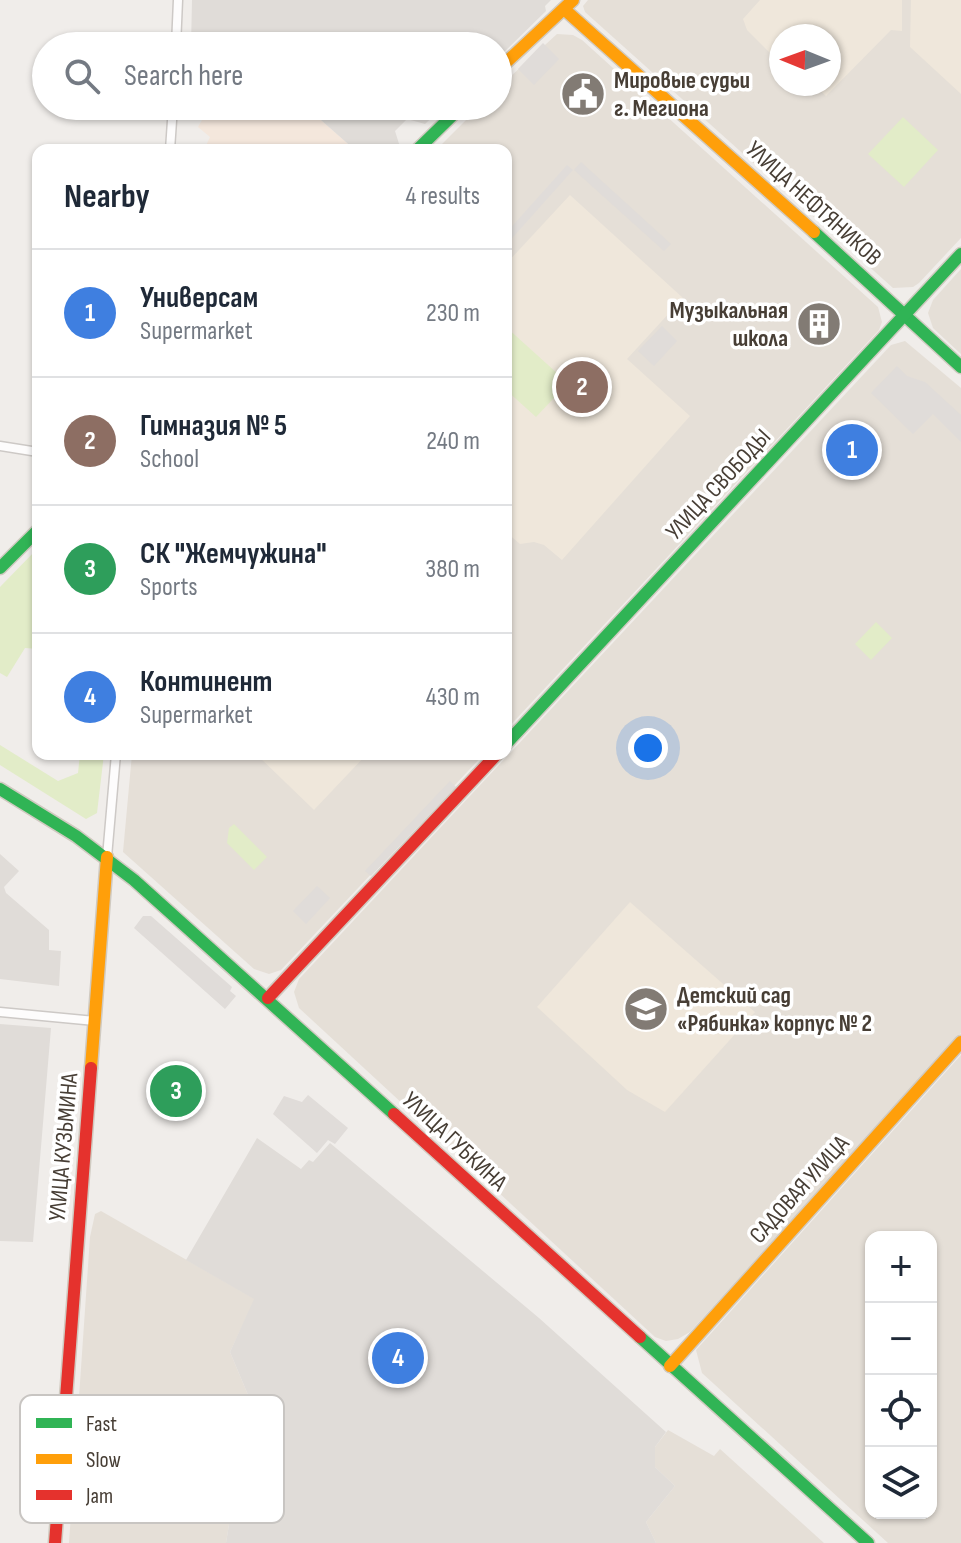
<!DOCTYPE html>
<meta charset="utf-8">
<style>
body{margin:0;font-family:"Sofia Sans Condensed",sans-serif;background:#f6f6f7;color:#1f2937}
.controls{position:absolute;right:24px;bottom:24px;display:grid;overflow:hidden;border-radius:16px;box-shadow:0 2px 6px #0004}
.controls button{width:72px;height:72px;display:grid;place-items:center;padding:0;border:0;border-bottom:2px solid #e0e1e3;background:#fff;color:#1f2937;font:40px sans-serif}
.compass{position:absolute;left:769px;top:24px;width:72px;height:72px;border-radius:50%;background:#fff;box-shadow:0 2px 6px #0004;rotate:271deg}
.you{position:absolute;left:648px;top:748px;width:28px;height:28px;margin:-20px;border:6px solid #fff;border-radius:50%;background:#1a73e8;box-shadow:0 0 0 12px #1a73e833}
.badge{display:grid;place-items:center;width:52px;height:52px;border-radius:50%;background:#827b74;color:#fff;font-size:26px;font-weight:700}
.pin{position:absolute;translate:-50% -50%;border:4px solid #fff;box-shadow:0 2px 8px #0006}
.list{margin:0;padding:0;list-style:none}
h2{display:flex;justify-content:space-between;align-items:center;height:104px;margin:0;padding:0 32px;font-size:34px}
h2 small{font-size:26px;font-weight:400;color:#747a83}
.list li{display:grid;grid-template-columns:52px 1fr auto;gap:24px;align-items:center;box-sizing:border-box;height:128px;padding:0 32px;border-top:2px solid #e0e1e3}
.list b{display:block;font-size:30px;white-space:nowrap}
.list p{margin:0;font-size:26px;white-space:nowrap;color:#747a83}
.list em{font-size:26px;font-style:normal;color:#747a83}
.icon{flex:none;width:44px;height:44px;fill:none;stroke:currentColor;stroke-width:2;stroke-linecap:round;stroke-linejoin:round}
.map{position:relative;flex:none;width:961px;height:1543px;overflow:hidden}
.search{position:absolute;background:#fff;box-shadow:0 2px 6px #0004;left:32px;top:32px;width:480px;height:88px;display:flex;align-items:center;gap:20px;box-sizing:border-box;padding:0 28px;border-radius:44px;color:#747a83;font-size:30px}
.panel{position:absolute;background:#fff;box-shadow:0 2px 6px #0004;left:32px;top:144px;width:480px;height:616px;border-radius:16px}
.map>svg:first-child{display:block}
.residential{fill:#e5dfd7;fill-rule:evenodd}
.commercial{fill:#f4e7dc}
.industrial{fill:#e0dcd8}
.education{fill:#efe7db}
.green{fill:#e2ecc8}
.parking{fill:#e0dcd9}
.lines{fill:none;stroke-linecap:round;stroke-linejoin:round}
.street-casing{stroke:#cdc9c6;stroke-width:11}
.fast-casing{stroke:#d0cac0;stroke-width:15}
.slow-casing{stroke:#d0cac0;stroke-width:15}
.jam-casing{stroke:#d0cac0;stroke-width:15}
.street{stroke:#fdfcfc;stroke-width:8}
.fast{stroke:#30b455;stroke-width:12}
.slow{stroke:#ff9f0a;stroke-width:12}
.jam{stroke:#e5322d;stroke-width:12}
.labels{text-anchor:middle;stroke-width:7;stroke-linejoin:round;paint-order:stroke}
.poi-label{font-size:24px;font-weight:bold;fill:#473e35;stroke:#fff;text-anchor:start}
.street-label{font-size:24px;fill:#473e35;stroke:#fff}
.key{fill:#fff;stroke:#c8c5c2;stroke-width:2}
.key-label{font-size:22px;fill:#473e35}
</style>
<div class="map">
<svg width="961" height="1543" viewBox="0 0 961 1543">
<rect width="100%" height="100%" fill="#f0edea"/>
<g class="residential">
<path d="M 588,0 L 961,0 L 961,238 L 919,283 L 913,287 L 893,288 L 585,12 L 583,6 ZM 781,36 L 829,36 L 829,84 L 781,84 Z"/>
<polygon points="557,34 573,35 582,40 878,307 882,322 879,330 506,730 506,150 436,150 480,106 498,106 498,88"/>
<polygon points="961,269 961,354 933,328 928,313 933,300"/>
<polygon points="905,341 961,388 961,1033 690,1332 678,1339 666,1341 655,1337 299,1008 294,992 299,979 891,345"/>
<polygon points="132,754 484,754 281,970 269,974 254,969 123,852"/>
<path d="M 961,1055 L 961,1543 L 888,1543 L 702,1373 L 696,1350 ZM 871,1237 L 931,1237 L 931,1513 L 871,1513 Z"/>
<polygon points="101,1211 255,1299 230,1352 261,1426 242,1445 226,1543 69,1543 90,1237 95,1214"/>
<polygon points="668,1430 714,1456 720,1449 824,1543 656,1543 646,1522 675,1486 655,1467 655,1447"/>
</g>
<polygon class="commercial" points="210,106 305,106 355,150 204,150 210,137 198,127"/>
<g class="industrial">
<polygon points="192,0 551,0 545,6 546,11 498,58 498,46 191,46"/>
<polygon points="305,106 444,106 425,124 407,119 395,131 400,147 397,150 355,150"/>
<polygon points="0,854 19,871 4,887 6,893 49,930 49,950 61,951 59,986 0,979"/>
<polygon points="0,1024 51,1028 33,1242 0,1241"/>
<polygon points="257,1138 301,1169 309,1160 313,1162 330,1143 539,1318 666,1432 655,1447 655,1467 675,1486 646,1522 656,1543 226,1543 242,1445 261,1426 230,1352 254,1299 186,1260"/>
</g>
<g class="education">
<polygon points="760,0 902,0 902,31 891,30 826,96 813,84 829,84 829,36 781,36 781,57 773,56 747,30 743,19"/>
<polygon points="911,0 961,0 961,94 910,47"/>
<polygon points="570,195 683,298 627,359 690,416 562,560 544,545 534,542 520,544 506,532 506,264"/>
<polygon points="256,754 367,754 314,810"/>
<polygon points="630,902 755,1012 665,1112 627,1090 537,1007"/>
</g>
<g class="green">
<polygon points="903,117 938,150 904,187 868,154"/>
<polygon points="506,327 568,383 536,417 506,390"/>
<polygon points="38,548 38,649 25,648 7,677 0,673 0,587"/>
<polygon points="876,622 892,638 871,660 855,644"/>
<polygon points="0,745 58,781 78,773 80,754 104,754 97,813 86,819 0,765"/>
<polygon points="234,824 267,857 254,870 227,843 229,828"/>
</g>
<g class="parking">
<polygon points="543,43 559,59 534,85 518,69"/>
<polygon points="581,162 671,244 664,251 574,170"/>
<polygon points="567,165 573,170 506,245 506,233"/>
<polygon points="662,326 677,341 654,366 638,351"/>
<polygon points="897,366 907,376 925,382 961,415 961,442 933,414 913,434 871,393"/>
<polygon points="450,781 456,787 371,876 365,871"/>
<polygon points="317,886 330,898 306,924 293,911"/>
<polygon points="143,916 151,916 232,987 230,991 236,996 225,1009 134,928"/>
<polygon points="308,1095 348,1128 335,1144 328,1140 317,1153 273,1114 284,1096 302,1102"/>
</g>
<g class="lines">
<g class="street-casing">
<g id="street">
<polyline points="176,46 178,0"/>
<polyline points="170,150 173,106"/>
<polyline points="0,446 38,452"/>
<polyline points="107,857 116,754"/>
<polyline points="0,1012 95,1021"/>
</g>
</g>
<g class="fast-casing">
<g id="fast">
<polyline points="417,150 462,106"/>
<polyline points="814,232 961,367"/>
<polyline points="0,568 38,530"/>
<polyline points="506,744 961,254"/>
<polyline points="0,789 76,836 134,880 394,1114"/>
<polyline points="640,1337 868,1543"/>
</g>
</g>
<g class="slow-casing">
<g id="slow">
<polyline points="564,9 814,232"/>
<polyline points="498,70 573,0"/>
<polyline points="91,1068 107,857"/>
<polyline points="670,1366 961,1042"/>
</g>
</g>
<g class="jam-casing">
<g id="jam">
<polyline points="268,998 497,754"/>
<polyline points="394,1114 640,1337"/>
<polyline points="55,1543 91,1068"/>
</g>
</g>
<use href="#street" class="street"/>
<use href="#fast" class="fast"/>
<use href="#slow" class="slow"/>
<use href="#jam" class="jam"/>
</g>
<defs>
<g id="civic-disc" transform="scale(2.3)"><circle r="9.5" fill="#827b74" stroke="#fff"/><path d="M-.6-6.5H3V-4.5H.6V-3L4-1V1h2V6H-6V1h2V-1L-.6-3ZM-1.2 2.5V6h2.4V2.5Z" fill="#fff"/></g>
<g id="building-disc" transform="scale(2.3)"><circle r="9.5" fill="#827b74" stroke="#fff"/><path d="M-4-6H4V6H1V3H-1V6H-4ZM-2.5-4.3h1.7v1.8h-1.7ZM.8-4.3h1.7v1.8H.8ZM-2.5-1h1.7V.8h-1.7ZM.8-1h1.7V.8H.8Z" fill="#fff"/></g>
<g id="school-disc" transform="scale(2.3)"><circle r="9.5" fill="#827b74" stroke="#fff"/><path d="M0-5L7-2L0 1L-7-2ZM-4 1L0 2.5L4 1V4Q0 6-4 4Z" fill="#fff"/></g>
</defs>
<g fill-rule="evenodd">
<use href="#civic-disc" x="583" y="94"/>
<use href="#building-disc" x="819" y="324"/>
<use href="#school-disc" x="646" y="1009"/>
</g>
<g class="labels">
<g class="poi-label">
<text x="614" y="88">Мировые судьи<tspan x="614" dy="28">г. Мегиона</tspan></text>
<text x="788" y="318" text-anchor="end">Музыкальная<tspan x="788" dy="28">школа</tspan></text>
<text x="677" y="1003">Детский сад<tspan x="677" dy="28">«Рябинка» корпус № 2</tspan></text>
</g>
<g class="street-label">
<text transform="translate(814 203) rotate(42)" y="8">УЛИЦА НЕФТЯНИКОВ</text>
<text transform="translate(718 484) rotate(-47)" y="8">УЛИЦА СВОБОДЫ</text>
<text transform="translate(455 1141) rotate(43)" y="8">УЛИЦА ГУБКИНА</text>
<text transform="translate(63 1147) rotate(-85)" y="8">УЛИЦА КУЗЬМИНА</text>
<text transform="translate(799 1189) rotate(-48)" y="8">САДОВАЯ УЛИЦА</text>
</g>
</g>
<rect x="20" y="1395" width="264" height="128" rx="12" class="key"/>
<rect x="36" y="1418" width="36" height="10" fill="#30b455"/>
<rect x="36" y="1454" width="36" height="10" fill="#ff9f0a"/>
<rect x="36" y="1490" width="36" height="10" fill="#e5322d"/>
<g class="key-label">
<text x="86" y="1431">Fast</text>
<text x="86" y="1467">Slow</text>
<text x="86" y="1503">Jam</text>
</g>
</svg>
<div class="controls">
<button>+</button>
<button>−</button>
<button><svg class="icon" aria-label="locate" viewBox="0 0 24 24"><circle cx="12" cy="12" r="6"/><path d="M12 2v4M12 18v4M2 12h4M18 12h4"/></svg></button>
<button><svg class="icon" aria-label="layers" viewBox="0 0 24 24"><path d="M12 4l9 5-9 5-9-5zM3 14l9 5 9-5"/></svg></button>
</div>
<svg class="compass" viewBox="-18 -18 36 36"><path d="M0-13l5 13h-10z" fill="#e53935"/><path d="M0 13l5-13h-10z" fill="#747a83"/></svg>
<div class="you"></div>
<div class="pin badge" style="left:852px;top:450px;background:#3f7fe0">1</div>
<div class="pin badge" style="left:582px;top:387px;background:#8d6e63">2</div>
<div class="pin badge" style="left:176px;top:1091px;background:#2e9e5b">3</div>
<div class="pin badge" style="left:398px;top:1358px;background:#3f7fe0">4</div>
<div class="search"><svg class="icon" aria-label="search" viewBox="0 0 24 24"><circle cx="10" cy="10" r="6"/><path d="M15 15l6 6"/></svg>Search here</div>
<section class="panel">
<h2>Nearby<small>4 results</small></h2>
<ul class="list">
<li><span class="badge" style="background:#3f7fe0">1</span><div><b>Универсам</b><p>Supermarket</p></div><em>230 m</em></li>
<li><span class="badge" style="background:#8d6e63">2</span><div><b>Гимназия № 5</b><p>School</p></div><em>240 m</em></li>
<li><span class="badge" style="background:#2e9e5b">3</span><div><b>СК &quot;Жемчужина&quot;</b><p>Sports</p></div><em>380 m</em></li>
<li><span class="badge" style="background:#3f7fe0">4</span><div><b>Континент</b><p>Supermarket</p></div><em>430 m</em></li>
</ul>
</section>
</div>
